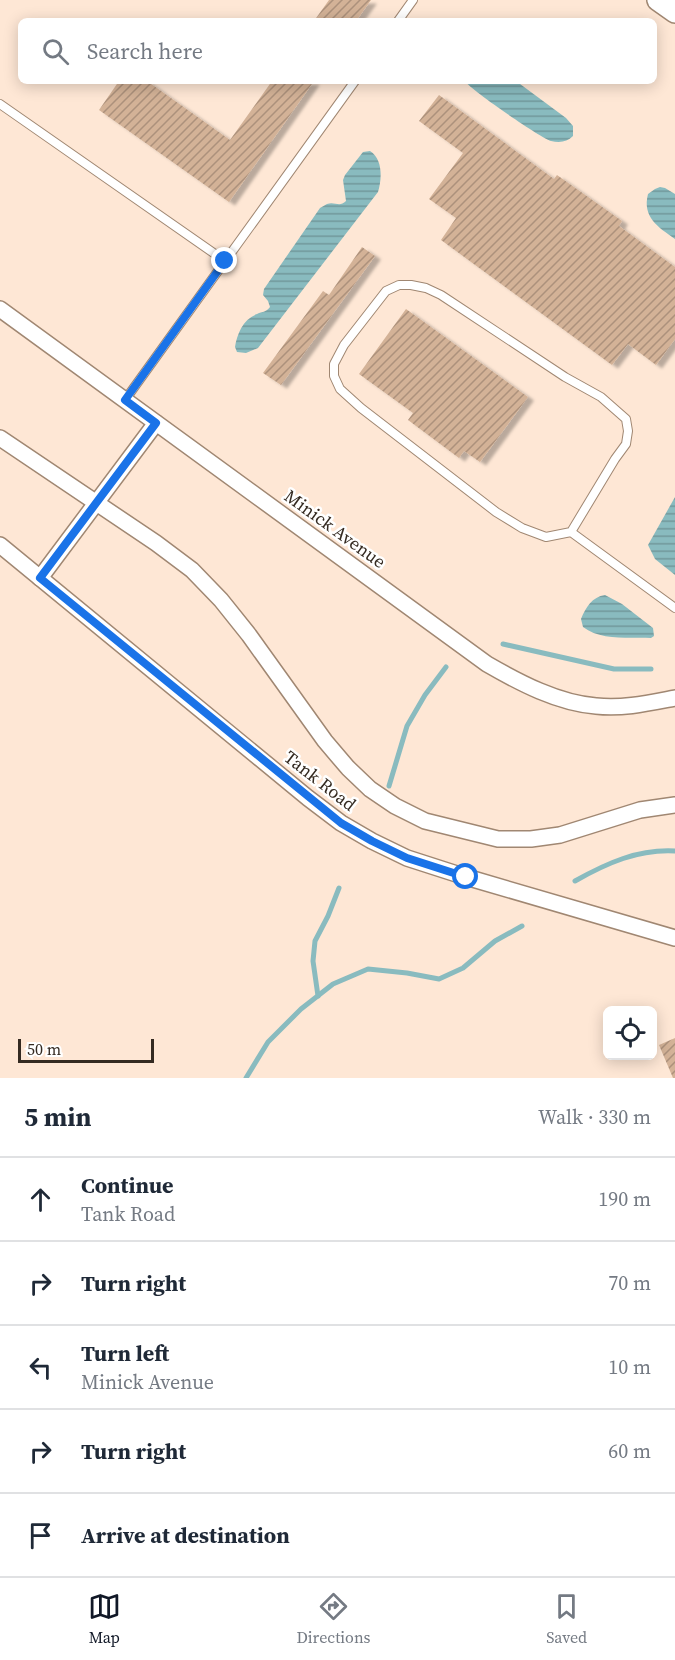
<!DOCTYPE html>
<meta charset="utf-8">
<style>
body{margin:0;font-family:"Source Serif 4",serif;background:#f6f6f7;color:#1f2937}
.controls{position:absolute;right:18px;bottom:18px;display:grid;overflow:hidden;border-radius:9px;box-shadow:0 3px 15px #0003}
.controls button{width:54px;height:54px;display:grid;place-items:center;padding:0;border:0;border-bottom:2px solid #e0e1e3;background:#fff;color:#1f2937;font:30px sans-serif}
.scale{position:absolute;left:18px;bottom:15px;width:136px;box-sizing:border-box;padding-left:6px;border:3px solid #342a21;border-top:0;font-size:16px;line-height:21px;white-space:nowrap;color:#342a21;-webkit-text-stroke:4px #fff;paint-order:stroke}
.stop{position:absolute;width:18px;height:18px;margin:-14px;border:4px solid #1a73e8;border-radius:50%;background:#fff}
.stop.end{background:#1a73e8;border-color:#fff;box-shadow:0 2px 6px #0008}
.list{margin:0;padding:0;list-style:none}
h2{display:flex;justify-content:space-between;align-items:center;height:78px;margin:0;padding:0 24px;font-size:26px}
h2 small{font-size:20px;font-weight:400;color:#747a83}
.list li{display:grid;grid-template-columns:39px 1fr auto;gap:18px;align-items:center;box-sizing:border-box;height:84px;padding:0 24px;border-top:2px solid #e0e1e3}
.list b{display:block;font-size:22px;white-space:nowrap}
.list p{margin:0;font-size:20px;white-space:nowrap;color:#747a83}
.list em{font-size:20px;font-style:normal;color:#747a83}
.icon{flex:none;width:33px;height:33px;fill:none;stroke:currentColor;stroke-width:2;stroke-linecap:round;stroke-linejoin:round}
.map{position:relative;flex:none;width:675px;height:1078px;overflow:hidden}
.search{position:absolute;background:#fff;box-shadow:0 3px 15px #0003;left:18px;right:18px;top:18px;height:66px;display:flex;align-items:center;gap:15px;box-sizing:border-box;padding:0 21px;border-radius:9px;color:#747a83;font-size:22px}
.sheet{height:498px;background:#fff}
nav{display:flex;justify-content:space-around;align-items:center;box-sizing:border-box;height:84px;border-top:2px solid #e0e1e3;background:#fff;font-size:16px;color:#747a83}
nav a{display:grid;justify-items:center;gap:3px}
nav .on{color:#111827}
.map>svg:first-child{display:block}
.water{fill:url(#water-rules)}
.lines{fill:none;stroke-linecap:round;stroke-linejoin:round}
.stream{stroke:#89bbbf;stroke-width:5}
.building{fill:url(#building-hatch);filter:url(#shadow)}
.lane-casing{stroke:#a08772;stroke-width:10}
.street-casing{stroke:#a08772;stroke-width:18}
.secondary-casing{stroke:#a08772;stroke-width:24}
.lane{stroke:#fff;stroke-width:8}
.street{stroke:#fff;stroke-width:15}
.secondary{stroke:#fff;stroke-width:21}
.route{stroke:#1a73e8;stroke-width:8}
.labels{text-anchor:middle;stroke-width:5;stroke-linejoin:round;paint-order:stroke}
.street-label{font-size:18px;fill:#342a21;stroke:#fff}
</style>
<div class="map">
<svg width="675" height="1078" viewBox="0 0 675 1078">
<defs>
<pattern id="water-rules" width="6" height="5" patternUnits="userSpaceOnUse" patternTransform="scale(1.5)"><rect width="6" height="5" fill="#89bbbf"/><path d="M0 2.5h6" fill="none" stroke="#71989b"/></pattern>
<pattern id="building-hatch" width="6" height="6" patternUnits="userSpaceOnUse" patternTransform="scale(1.5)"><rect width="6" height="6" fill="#d3b297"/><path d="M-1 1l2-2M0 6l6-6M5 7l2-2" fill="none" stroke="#ac917b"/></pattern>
<filter id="shadow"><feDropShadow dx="6" dy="3.5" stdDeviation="1.5" flood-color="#0004"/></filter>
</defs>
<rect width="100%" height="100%" fill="#fee7d5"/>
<g class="water">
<path d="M 465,81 L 516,81 L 566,118 L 573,126 L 573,136 C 567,142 560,143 551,141 C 541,138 469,89 465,81 Z"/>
<path d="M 370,151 C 383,159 382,179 378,192 L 258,348 L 246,353 L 237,352 L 235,347 C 237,334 243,319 257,314 C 263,311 265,313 270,307 L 268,301 L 263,295 L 264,289 L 320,208 L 327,204 C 335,201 339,208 346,201 L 343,180 L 345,175 L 363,152 Z"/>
<path d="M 660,187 L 665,188 L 675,194 L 675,239 C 658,227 642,217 648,194 L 655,189 Z"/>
<polygon points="675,497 675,575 655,559 648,545"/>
<path d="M 605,595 L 622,604 L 653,628 L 654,636 L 651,638 C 629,637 601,641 583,627 L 581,619 C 586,607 592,597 605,595 Z"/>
</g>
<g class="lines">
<g class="stream">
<polyline points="503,644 614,669 651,669"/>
<polyline points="389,786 407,726 425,695 446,667"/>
<path d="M 575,881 C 607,863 638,849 675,851"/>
<polyline points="318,996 313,961 315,941 328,916 339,888"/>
<polyline points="246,1078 268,1042 301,1009 333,984 368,969 407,973 439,979 463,968 495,941 522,926"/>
</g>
</g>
<g class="building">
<polygon points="329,0 371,0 356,21 314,21"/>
<polygon points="119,81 147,81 230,140 272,81 314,81 229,202 99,110"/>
<polygon points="439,95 554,179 557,175 622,221 619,226 675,267 675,339 656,365 628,344 612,365 441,240 456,218 429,199 463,153 419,121"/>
<polygon points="362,247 375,256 281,385 263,373 323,291 329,295"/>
<polygon points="406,309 528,397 480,462 464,451 459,458 408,420 413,413 359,374"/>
<polygon points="675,1038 675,1078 673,1078 659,1045"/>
</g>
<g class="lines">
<g class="lane-casing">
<g id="lane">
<polyline points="398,21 413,0"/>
<polyline points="0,104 225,261"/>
<polyline points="125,400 355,81"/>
<polyline points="571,532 615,459 626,444 628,431 626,419 601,397 565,377 441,295 426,288 411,285 399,285 386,291 344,345 334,364 334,376 340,389 361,408 496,512 522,528 546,537 571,532 675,608"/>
</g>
</g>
<g class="street-casing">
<g id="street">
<path d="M 0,309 L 487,664 C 520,683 558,703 596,706 C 623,709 649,703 675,698"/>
<polyline points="0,438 156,543 192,570 221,600 249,635 325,741 348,768 370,789 395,806 425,821 498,839 531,839 560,835 640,810 675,805"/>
<polyline points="0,545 308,798 341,823 372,841 407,858 466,877 675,938"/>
<polyline points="40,578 156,423"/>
</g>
</g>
<g class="secondary-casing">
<polyline id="secondary" points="658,0 675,12"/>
</g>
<use href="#lane" class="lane"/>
<use href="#street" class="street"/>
<use href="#secondary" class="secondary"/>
</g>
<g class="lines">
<polyline class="route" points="225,261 125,400 156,423 40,578 341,823 372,841 407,858 466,877"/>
</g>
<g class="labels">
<g class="street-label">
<text transform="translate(335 529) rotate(36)" y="6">Minick Avenue</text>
<text transform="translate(320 781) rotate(38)" y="6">Tank Road</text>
</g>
</g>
</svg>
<div class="controls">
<button><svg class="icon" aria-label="locate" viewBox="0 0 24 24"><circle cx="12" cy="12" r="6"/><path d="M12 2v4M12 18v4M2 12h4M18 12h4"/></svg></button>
</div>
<div class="scale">50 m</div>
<div class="stop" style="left:466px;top:877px"></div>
<div class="stop end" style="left:225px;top:261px"></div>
<div class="search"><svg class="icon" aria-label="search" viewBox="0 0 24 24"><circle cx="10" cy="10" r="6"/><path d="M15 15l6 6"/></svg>Search here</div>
</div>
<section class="sheet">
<h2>5 min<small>Walk · 330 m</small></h2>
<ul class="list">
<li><svg class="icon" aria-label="ahead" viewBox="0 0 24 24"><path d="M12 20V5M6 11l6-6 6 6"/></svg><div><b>Continue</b><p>Tank Road</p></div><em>190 m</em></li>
<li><svg class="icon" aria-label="right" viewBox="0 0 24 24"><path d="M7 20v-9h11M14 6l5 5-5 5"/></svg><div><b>Turn right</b></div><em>70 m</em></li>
<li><svg class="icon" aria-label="left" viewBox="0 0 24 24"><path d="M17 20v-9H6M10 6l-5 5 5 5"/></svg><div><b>Turn left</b><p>Minick Avenue</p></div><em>10 m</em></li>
<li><svg class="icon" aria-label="right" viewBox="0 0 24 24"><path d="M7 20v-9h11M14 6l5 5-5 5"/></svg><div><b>Turn right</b></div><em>60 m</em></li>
<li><svg class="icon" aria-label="arrive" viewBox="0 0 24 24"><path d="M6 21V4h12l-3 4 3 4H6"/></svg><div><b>Arrive at destination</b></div></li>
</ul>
</section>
<nav>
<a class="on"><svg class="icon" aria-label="map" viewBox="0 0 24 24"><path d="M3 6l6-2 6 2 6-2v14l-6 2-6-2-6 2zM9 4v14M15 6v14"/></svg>Map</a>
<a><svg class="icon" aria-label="directions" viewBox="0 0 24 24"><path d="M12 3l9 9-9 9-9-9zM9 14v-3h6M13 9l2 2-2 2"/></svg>Directions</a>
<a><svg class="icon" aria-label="saved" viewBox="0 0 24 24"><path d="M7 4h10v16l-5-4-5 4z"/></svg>Saved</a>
</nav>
